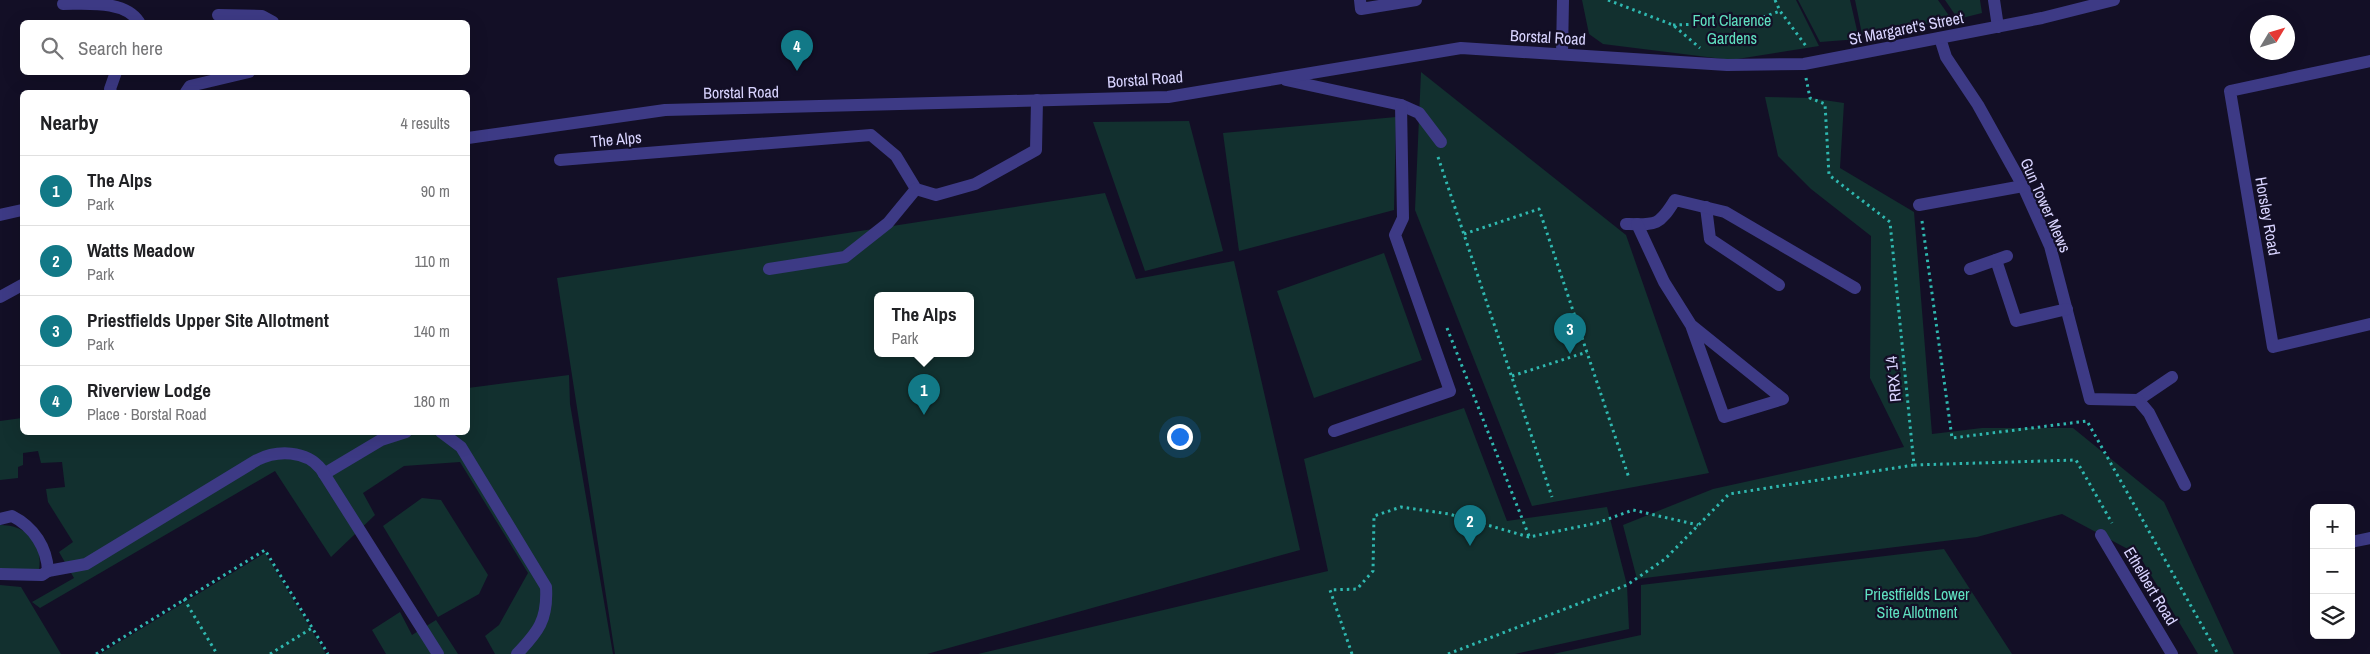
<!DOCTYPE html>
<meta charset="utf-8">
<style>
body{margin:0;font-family:"Archivo Narrow",sans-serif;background:#f6f6f6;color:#202124}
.controls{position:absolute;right:15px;bottom:15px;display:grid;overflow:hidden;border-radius:8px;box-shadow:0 5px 20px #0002}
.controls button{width:45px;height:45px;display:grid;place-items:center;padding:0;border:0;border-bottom:1px solid #e0e0e0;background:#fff;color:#202124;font:25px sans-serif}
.compass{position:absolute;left:2250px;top:15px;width:45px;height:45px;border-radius:50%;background:#fff;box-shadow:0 5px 20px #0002;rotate:52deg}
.you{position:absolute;left:1179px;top:436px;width:18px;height:18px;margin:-12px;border:4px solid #fff;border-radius:50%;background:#1a73e8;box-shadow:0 0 0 8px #1a73e833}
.badge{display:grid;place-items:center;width:32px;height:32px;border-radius:50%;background:#127987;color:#fff;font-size:16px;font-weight:700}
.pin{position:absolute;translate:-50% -41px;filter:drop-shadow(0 1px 2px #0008)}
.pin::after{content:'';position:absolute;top:26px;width:18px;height:15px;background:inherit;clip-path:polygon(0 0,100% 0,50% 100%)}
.popup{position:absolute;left:874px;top:292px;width:100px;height:65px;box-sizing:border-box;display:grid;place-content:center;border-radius:8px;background:#fff;filter:drop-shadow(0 1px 4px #0005);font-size:16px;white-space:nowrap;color:#757577}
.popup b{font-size:19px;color:#202124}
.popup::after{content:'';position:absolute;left:50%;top:100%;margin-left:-10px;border:10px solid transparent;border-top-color:#fff}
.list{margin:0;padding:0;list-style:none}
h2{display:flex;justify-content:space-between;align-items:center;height:65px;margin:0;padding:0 20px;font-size:21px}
h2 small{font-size:16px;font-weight:400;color:#757577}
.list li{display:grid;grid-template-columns:32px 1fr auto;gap:15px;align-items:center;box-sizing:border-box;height:70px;padding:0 20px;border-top:1px solid #e0e0e0}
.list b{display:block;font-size:19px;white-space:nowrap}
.list p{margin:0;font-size:16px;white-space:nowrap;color:#757577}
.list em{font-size:16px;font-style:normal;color:#757577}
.icon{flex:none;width:28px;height:28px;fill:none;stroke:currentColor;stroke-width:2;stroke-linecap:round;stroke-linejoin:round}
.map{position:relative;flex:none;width:2370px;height:654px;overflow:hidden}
.search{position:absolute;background:#fff;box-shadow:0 5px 20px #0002;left:20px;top:20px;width:450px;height:55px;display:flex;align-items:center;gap:12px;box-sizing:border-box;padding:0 18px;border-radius:8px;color:#757577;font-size:19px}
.panel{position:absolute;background:#fff;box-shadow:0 5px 20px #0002;left:20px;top:90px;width:450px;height:345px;border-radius:8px}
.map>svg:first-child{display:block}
.green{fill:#12302f;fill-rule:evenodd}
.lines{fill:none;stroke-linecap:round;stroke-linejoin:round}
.path{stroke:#2fb8b0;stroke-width:3;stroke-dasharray:2.5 4;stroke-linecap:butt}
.minor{stroke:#3d3a85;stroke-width:12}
.labels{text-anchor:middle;stroke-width:4.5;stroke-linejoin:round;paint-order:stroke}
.park-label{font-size:16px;fill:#5fe0c0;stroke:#130f26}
.street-label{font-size:16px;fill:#d9d4ff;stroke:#130f26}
</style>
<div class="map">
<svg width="2370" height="654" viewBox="0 0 2370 654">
<rect width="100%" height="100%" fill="#130f26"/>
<g class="green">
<polygon points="1582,0 1796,0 1819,46 1731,60 1603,44 1589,34"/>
<polygon points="1798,0 1850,0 1859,39 1820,42"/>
<polygon points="1855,0 1938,0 1952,20 1862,34"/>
<polygon points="1945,0 1980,0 1982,13 1958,19"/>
<polygon points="1421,72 1626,235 1709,473 1532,506 1415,210"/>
<polygon points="1765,97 1810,98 1844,103 1840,168 1914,212 1932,434 1982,428 2073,428 2164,502 2234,654 2198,654 2139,555 2062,514 1977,537 1637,579 1623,525 1713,489 1904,447 1870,378 1871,236 1811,189 1778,156"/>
<polygon points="1396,117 1394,210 1239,251 1223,133"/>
<polygon points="1189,121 1223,251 1145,271 1093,122"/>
<path d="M 1105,193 L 1136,279 L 1234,261 L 1300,550 L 927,654 L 615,654 L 557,278 ZM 878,296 L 970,296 L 970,354 L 878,354 Z"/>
<polygon points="1384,253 1422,360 1314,398 1277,291"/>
<polygon points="569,375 570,404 613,654 495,654 485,636 499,625 528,573 460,462 404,466 363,493 375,515 331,557 275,471 40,608 32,602 74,578 59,552 73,542 48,502 46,489 65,487 62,462 41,463 38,451 23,453 23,465 18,467 18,478 0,480 0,421 22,418 22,432 468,432 468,388"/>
<polygon points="1464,408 1507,521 1607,507 1627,585 1629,629 1515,654 978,654 1328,571 1304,459"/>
<polygon points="422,498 441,500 488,575 479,594 438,617 383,526"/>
<path d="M 0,525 C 27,525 43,543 39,570 L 0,570 Z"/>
<polygon points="1944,549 2012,654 1553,654 1641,635 1641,585"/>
<polygon points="265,553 326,654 100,654"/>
<polygon points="0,585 21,587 61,654 0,654"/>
<polygon points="400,612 412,635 436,620 458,654 386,654 372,630"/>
</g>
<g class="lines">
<g class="path">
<polyline points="1608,0 1673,25 1700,48"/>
<polyline points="1775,0 1780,11 1806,46"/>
<polyline points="1673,25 1750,22 1780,11"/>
<polyline points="1806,78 1810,98 1825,104 1829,175 1890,222 1914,465 2076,460 2112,523"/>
<polyline points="1438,157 1552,497"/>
<polyline points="1922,221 1952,438 2087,421 2218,654"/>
<polyline points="1464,234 1539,209 1629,478"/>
<polyline points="1447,328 1529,536"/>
<polyline points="1512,376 1587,352"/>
<polyline points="184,599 217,654"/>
<polyline points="96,654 265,550 328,654"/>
<polyline points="270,654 312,628"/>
<polyline points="1352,654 1330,590 1357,589 1373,571 1374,516 1401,507 1449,514 1529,537 1597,523 1633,510 1698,525"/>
<polyline points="1448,654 1627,585 1665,559 1729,494 1914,465"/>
</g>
<g class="minor">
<polyline points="1360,0 1361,9 1416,0"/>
<polyline points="1994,0 1998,27"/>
<path d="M 63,4 C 87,4 125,0 139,22"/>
<polyline points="218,15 262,16 273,22"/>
<polyline points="1940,38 1946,57 1978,105 2023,186 2050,246 2090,399 2138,400 2172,377"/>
<polyline points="1562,54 1563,0"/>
<polyline points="2370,61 2230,91 2273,347 2370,324"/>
<polyline points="1286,80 1401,105 1419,113 1441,142"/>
<polyline points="111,92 110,89 116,72"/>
<polyline points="186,92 190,86 249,72"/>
<polyline points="468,138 665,110 1168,97 1461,48 1727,65 1804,64 2042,18 2114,0"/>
<polyline points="560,160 871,135 896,156 916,189 936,195 975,184 1036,150 1037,100"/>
<polyline points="1919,205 2023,186"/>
<polyline points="1706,207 1710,239 1779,285"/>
<polyline points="0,215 22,210"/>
<path d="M 1626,224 C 1656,225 1659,226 1675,200 L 1725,212 L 1855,288"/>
<polyline points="1637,224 1664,282 1691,325 1724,417 1783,399 1691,325"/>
<polyline points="1996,260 2016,321 2067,309"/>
<polyline points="769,269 845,257 888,223 916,189"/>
<polyline points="1970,269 2007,256"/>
<polyline points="0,297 22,285"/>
<polyline points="2138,400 2149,413 2185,485"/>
<polyline points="1334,431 1450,391 1395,235 1403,218 1401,105"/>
<path d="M 441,432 L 461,447 L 546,587 C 548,620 538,632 517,654"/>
<polyline points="324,474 381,440 406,432"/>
<path d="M 0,519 L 12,516 C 34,527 47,548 48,571"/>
<polyline points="2101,535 2172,654"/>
<polyline points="2351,542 2370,538"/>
<path d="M 0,574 L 42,575 L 48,571 L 86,564 L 257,460 C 277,450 306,450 321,469 L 438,654"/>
</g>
</g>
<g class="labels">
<g class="park-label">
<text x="1732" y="26">Fort Clarence<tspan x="1732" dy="18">Gardens</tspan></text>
<text x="1917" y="600">Priestfields Lower<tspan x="1917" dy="18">Site Allotment</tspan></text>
</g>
<g class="street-label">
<text transform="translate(1906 28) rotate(-11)" y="6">St Margaret's Street</text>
<text transform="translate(1548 37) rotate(3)" y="6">Borstal Road</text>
<text transform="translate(1145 79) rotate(-4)" y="6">Borstal Road</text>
<text transform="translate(741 92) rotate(-1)" y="6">Borstal Road</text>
<text transform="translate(616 139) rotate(-5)" y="6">The Alps</text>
<text transform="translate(2046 205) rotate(66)" y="6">Gun Tower Mews</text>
<text transform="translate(2268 216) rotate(80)" y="6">Horsley Road</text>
<text transform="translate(1893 379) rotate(-96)" y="6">RRX 14</text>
<text transform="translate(2151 586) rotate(59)" y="6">Ethelbert Road</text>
</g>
</g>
</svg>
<div class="controls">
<button>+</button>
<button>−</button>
<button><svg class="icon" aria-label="layers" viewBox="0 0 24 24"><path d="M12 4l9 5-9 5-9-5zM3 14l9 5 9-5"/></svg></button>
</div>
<svg class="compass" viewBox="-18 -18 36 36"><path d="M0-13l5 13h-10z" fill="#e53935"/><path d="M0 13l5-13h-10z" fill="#757577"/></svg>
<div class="you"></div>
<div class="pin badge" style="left:924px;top:415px">1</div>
<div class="popup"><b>The Alps</b>Park</div>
<div class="pin badge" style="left:1470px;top:546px">2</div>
<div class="pin badge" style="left:1570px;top:354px">3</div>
<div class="pin badge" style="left:797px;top:71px">4</div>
<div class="search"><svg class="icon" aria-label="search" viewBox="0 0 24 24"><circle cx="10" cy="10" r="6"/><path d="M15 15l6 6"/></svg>Search here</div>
<section class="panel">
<h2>Nearby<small>4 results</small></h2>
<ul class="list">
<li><span class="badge">1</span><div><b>The Alps</b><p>Park</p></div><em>90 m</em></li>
<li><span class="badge">2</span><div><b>Watts Meadow</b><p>Park</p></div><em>110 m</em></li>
<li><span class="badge">3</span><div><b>Priestfields Upper Site Allotment</b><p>Park</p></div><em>140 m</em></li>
<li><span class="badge">4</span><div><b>Riverview Lodge</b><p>Place · Borstal Road</p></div><em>180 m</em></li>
</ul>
</section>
</div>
